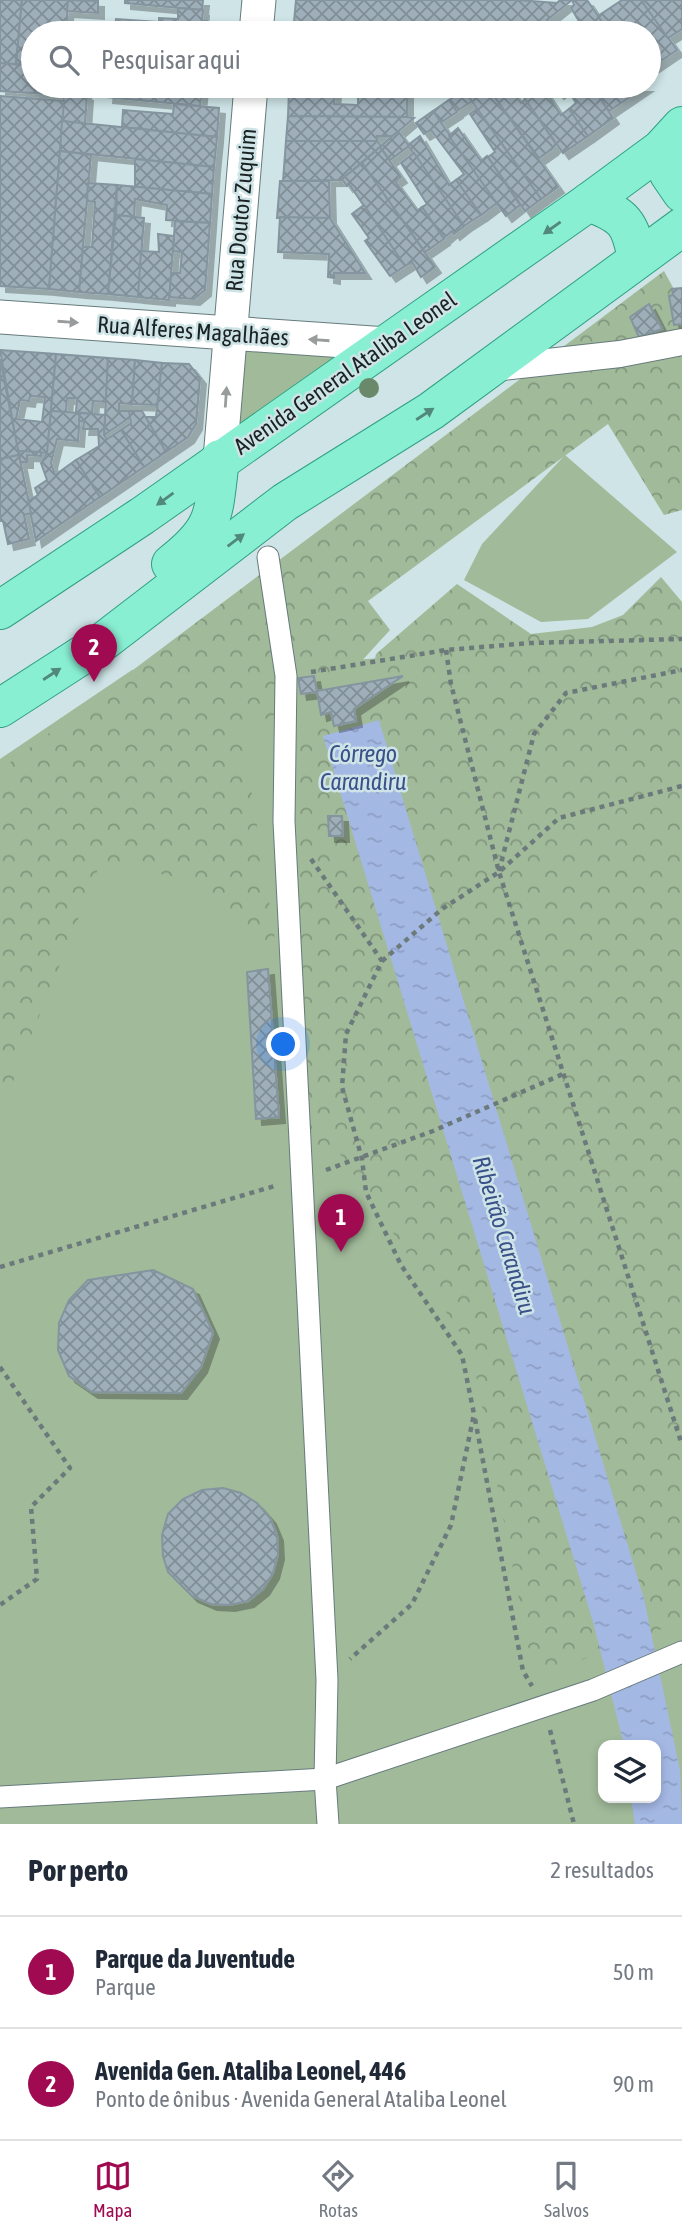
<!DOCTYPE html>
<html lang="pt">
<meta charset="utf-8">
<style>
body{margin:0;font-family:"Asap Condensed",sans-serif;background:#f6f6f7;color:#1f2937}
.controls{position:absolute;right:21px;bottom:21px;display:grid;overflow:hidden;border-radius:14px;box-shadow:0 4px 10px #0003}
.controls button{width:63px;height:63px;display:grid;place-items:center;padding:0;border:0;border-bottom:2px solid #e0e1e3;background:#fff;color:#1f2937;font:35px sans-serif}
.you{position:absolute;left:284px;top:1045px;width:24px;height:24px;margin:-18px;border:5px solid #fff;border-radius:50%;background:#1a73e8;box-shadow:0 0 0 10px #1a73e833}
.badge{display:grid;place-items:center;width:46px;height:46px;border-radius:50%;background:#9f0a51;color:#fff;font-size:23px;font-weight:700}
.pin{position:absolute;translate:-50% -58px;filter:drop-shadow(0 2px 4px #0008)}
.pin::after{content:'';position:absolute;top:37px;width:24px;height:21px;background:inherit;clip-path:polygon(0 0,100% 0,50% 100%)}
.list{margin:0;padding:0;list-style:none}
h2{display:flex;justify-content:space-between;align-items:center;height:91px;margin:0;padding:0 28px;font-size:30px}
h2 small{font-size:23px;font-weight:400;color:#747a83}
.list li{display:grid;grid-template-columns:46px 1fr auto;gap:21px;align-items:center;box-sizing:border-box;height:112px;padding:0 28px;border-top:2px solid #e0e1e3}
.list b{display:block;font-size:26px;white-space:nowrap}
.list p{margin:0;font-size:23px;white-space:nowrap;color:#747a83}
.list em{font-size:23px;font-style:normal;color:#747a83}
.icon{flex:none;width:38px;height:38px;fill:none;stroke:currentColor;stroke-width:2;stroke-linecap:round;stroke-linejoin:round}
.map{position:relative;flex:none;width:682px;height:1824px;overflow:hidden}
.search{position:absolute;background:#fff;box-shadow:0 4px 10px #0003;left:21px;right:21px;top:21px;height:77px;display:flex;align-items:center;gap:18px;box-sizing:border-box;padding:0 24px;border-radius:38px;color:#747a83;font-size:26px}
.sheet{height:315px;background:#fff}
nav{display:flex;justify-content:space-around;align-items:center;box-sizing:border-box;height:98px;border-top:2px solid #e0e1e3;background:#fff;font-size:19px;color:#747a83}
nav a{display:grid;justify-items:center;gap:4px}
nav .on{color:#9f0a51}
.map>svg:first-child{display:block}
.green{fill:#a1ba9a;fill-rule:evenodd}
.forest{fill:url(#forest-crowns)}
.water{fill:url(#water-ripples)}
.building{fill:url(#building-cross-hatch);stroke:#85959f;stroke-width:2;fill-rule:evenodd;filter:url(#shadow)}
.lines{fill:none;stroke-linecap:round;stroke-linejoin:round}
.pedestrian-casing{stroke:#677b7c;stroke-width:23}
.minor-casing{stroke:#677b7c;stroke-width:28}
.tertiary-casing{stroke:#677b7c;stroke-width:35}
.primary-casing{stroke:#2fa083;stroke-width:40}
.path{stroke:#6c7a7b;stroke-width:4.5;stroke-dasharray:5 5;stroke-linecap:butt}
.pedestrian{stroke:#fff;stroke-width:21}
.minor{stroke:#fff;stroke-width:26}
.tertiary{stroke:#fff;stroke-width:33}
.primary{stroke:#89efd3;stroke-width:38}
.tree{fill:#69896a}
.oneway{fill:#52887b}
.oneway2{fill:#989c9c}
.labels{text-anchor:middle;stroke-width:5;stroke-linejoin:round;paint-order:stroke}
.street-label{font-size:23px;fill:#1a2223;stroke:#cee4e6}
.water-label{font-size:24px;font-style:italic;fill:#3a5289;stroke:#cee4e6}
</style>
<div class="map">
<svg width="682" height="1824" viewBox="0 0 682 1824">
<defs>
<pattern id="forest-crowns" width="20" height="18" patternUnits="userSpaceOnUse" patternTransform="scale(1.75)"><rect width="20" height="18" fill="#a1ba9a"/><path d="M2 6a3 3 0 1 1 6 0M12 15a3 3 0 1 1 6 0" fill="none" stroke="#82977d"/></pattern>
<pattern id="water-ripples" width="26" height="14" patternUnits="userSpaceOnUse" patternTransform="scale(1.75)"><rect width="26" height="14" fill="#a4b8e4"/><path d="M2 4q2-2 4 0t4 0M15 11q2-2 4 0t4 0" fill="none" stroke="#8d9ec3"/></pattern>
<pattern id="building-cross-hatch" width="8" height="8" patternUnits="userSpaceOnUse" patternTransform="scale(1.75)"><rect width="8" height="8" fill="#9eafb9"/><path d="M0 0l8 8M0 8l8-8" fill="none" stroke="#808e96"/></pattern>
<filter id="shadow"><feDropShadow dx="6" dy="6" stdDeviation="0" flood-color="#0004"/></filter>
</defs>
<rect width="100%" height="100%" fill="#cee4e6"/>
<g class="green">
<polygon points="236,340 371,348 228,446"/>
<polygon points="565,455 677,552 588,619 541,622 464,580 482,544"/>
<path d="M 682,639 L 682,1824 L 0,1824 L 0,759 L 132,670 L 287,664 ZM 603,1745 L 656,1745 L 656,1798 L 603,1798 Z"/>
</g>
<g class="forest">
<polygon points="664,271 682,304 682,510 664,515 608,424 368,601 390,630 358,665 323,690 242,731 279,964 202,882 101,862 0,1114 0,770"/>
<polygon points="661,577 682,602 682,1621 546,1674 528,1647 471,1349 340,1154 312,1158 293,865 293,722 359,732 376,654 457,584 531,634 592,627 623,615"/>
</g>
<polygon class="water" points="379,720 644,1599 680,1770 682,1824 635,1824 631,1798 656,1798 656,1745 624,1745 593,1622 323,736"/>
<g class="building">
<polygon points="0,0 22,0 16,64 0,63"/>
<polygon points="22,0 68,0 66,33 72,33 33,33 33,66 16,64"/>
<polygon points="68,0 98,1 98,13 67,11"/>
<polygon points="125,0 203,0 202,10 125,3"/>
<polygon points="296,0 518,0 557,3 560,0 572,0 547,20 552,27 543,33 293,33"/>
<polygon points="572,0 587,0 610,33 572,33 570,31 580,23 571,8 574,5"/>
<polygon points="622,0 641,0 677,50 649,69 649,33 610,33 598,16"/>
<polygon points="641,0 682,0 682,29 668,38"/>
<polygon points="178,8 203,10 202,21 207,21 206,33 98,33 99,26 115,27 116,19 159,22 159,18 178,19"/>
<polygon points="0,63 33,66 33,86 65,86 64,95 0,91"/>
<polygon points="65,86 86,86 85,95 64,93"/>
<polygon points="108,86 202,86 200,106 107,97"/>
<polygon points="290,86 323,86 323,91 289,90"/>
<polygon points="471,86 487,86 558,187 541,199 464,90"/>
<polygon points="494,86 503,92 509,86 521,103 525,99 556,144 552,149 539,158 489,89"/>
<polygon points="516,86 542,86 561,115 569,109 588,136 563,153"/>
<polygon points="553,86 592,86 613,118 588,136 569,109 576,103 566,87 558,93"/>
<polygon points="592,86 646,86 609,111"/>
<polygon points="289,90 335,91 334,104 358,105 358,91 407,91 407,117 288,116"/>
<polygon points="463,91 472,101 457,111 449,100"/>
<polygon points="64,93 87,95 85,124 62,121"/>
<polygon points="0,96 64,101 49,289 0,286"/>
<polygon points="449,100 457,112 440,123 433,111"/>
<polygon points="174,104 219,108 217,137 122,127 123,110 173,114"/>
<polygon points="477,109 541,199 525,211 488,157 495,152 470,114"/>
<polygon points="433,111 497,203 481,215 456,180 464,174 431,130 424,134 416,123"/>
<polygon points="288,116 407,117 414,118 393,136 377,136 377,141 286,141"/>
<polygon points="62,121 217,137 214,167 60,151"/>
<polygon points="458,128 481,161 487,156 520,205 506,216 449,136"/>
<polygon points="398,131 409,146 390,160 380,147"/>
<polygon points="420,136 449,185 456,180 481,215 464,226 409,147 408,145"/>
<polygon points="286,141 377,141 381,146 341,180 283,181"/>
<polygon points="380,147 401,177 395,181 417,211 422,207 444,239 425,252 362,163"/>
<polygon points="60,151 91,155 79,292 49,289"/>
<polygon points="414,153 464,226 454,234 452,231 444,238 422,207 427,204 401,163"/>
<polygon points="135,159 214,167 212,194 135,187"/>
<polygon points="362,163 435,267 421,277 412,262 405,266 349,184 347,186 342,179"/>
<polygon points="280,181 329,181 330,218 277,218"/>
<polygon points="88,183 117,185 108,294 79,292 83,247 92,247 95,202 87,201"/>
<polygon points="117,185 212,194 210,223 166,220 167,205 135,199 134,217 116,215"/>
<polygon points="364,205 405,266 390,276 365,241 369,238 352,214"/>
<polygon points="116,215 144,218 138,297 108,294"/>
<polygon points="280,217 330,218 365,273 334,273 334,278 328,277 329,254 278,252"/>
<polygon points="175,221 210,223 205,290 194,299 169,297 171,273 180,273 182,252 173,251"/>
<polygon points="158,234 174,236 169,300 138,297 141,251 159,252"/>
<polygon points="682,288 682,324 674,325 669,296 673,295 672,289"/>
<polygon points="649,304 662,329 639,337 630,317"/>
<path d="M 0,350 L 56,354 L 47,453 L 18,451 ZM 30,396 L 45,397 L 42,422 L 16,419 L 20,400 L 29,401 Z"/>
<polygon points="56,354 108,358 106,402 93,401 92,414 76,412 77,398 67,398 66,412 51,411"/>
<polygon points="108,358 135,360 132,404 119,403 119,411 129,411 132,416 104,435"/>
<polygon points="0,359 19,455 0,459"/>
<polygon points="135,360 162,363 158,405 132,404"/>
<polygon points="162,363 189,364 200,378 196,424 188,437 166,452 145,417 156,417"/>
<polygon points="51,411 80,413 78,441 57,439 51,463 55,475 76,460 100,497 36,541 28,501 38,495 35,488 47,480 41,463 47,453"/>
<polygon points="129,411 142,411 166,452 144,467 121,430 131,423"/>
<polygon points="80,413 105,415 104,435 107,439 121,430 144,467 100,497 76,460 99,446 98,429 83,429 84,421 79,421"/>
<polygon points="18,451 41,452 41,456 27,455 27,462 20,462"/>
<polygon points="19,455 31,513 24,515 29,539 8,544 3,521 0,521 0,459"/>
<polygon points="314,676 317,692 301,694 298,678"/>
<polygon points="403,676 354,709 356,721 334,726 331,712 321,715 317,691"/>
<polygon points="328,816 342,816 343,836 329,836"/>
<polygon points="268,969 279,1117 256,1119 247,972"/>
<polygon points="153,1270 193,1289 213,1333 201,1367 181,1393 92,1392 69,1376 58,1350 59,1323 69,1300 88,1280"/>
<polygon points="223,1488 241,1493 257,1503 270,1518 277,1535 278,1554 273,1573 263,1589 248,1601 229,1605 211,1604 192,1596 168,1572 163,1556 162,1535 168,1514 183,1499 202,1490"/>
</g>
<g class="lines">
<g class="pedestrian-casing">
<g id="pedestrian">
<polyline points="268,557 286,676 284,821 327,1680 325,1779 328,1824"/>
<polyline points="0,1797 325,1779 593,1690 682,1652"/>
</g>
</g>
<g class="minor-casing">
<polyline id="minor" points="493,368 620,354 682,342"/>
</g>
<g class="tertiary-casing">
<g id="tertiary">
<polyline points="256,33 259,0"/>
<polyline points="0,317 387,344"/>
<polyline points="220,459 251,86"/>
</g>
</g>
<g class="primary-casing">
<g id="primary">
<polyline points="661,149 669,174 682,193"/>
<path d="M 589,202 C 625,216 630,222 637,259"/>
<path d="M 171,564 C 217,528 213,515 220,459"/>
<polyline points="0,610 142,516 589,202 661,149 682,126"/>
<polyline points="0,708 104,641 285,502 431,411 682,227"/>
</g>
</g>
<g class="path">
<polyline points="446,650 451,684 499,872 682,1445"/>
<polyline points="311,672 446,650 530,643 682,639"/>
<polyline points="311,859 382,961 346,1034 342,1087 362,1159 366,1192 401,1265 462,1355 474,1414 451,1525 412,1604 350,1659"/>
<polyline points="499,871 534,734 566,693 682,670"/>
<polyline points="382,961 442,909 499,872 559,818 682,786"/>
<polyline points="326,1170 433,1131 563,1074"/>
<polyline points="0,1267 278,1185"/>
<polyline points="0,1367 70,1468 31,1507 37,1579 0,1605"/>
<polyline points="475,1419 523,1671 532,1686"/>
<polyline points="550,1730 574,1824"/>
</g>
<use href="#pedestrian" class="pedestrian"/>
<use href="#minor" class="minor"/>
<use href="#tertiary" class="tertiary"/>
<use href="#primary" class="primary"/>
</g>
<circle class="tree" cx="369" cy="388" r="10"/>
<defs><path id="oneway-solid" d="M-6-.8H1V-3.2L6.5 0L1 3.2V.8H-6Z" transform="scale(1.75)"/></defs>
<g class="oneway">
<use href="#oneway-solid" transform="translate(552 228) rotate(145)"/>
<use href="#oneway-solid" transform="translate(425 414) rotate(-33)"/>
<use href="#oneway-solid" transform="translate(165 499) rotate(144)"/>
<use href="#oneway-solid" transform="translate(236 540) rotate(-37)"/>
<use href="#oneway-solid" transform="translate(52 674) rotate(-33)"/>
</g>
<g class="oneway2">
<use href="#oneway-solid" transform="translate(68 322) rotate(4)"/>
<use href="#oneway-solid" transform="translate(319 340) rotate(-176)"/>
<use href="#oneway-solid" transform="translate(226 397) rotate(-86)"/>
</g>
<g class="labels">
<g class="street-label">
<text transform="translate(241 210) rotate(-85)" y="8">Rua Doutor Zuquim</text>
<text transform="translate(193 331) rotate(4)" y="8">Rua Alferes Magalhães</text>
<text transform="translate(345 373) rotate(-35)" y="8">Avenida General Ataliba Leonel</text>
</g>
<g class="water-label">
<text x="363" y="762">Córrego<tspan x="363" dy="28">Carandiru</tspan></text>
<text transform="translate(504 1235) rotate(73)" y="8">Ribeirão Carandiru</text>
</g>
</g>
</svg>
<div class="controls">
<button><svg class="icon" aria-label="layers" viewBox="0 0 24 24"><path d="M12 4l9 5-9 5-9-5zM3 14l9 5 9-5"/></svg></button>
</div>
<div class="you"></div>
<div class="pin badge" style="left:341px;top:1252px">1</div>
<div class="pin badge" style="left:94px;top:682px">2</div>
<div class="search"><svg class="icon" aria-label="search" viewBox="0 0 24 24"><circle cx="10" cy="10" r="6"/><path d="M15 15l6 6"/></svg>Pesquisar aqui</div>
</div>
<section class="sheet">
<h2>Por perto<small>2 resultados</small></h2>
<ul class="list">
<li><span class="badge">1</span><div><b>Parque da Juventude</b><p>Parque</p></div><em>50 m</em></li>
<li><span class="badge">2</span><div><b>Avenida Gen. Ataliba Leonel, 446</b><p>Ponto de ônibus · Avenida General Ataliba Leonel</p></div><em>90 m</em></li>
</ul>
</section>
<nav>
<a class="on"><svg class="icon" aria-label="map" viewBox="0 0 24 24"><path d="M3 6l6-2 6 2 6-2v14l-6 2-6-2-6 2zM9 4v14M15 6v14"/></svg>Mapa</a>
<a><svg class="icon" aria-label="directions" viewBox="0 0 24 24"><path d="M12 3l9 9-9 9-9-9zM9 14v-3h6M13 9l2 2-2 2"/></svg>Rotas</a>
<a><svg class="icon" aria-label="saved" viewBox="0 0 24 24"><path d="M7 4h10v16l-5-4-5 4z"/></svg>Salvos</a>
</nav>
